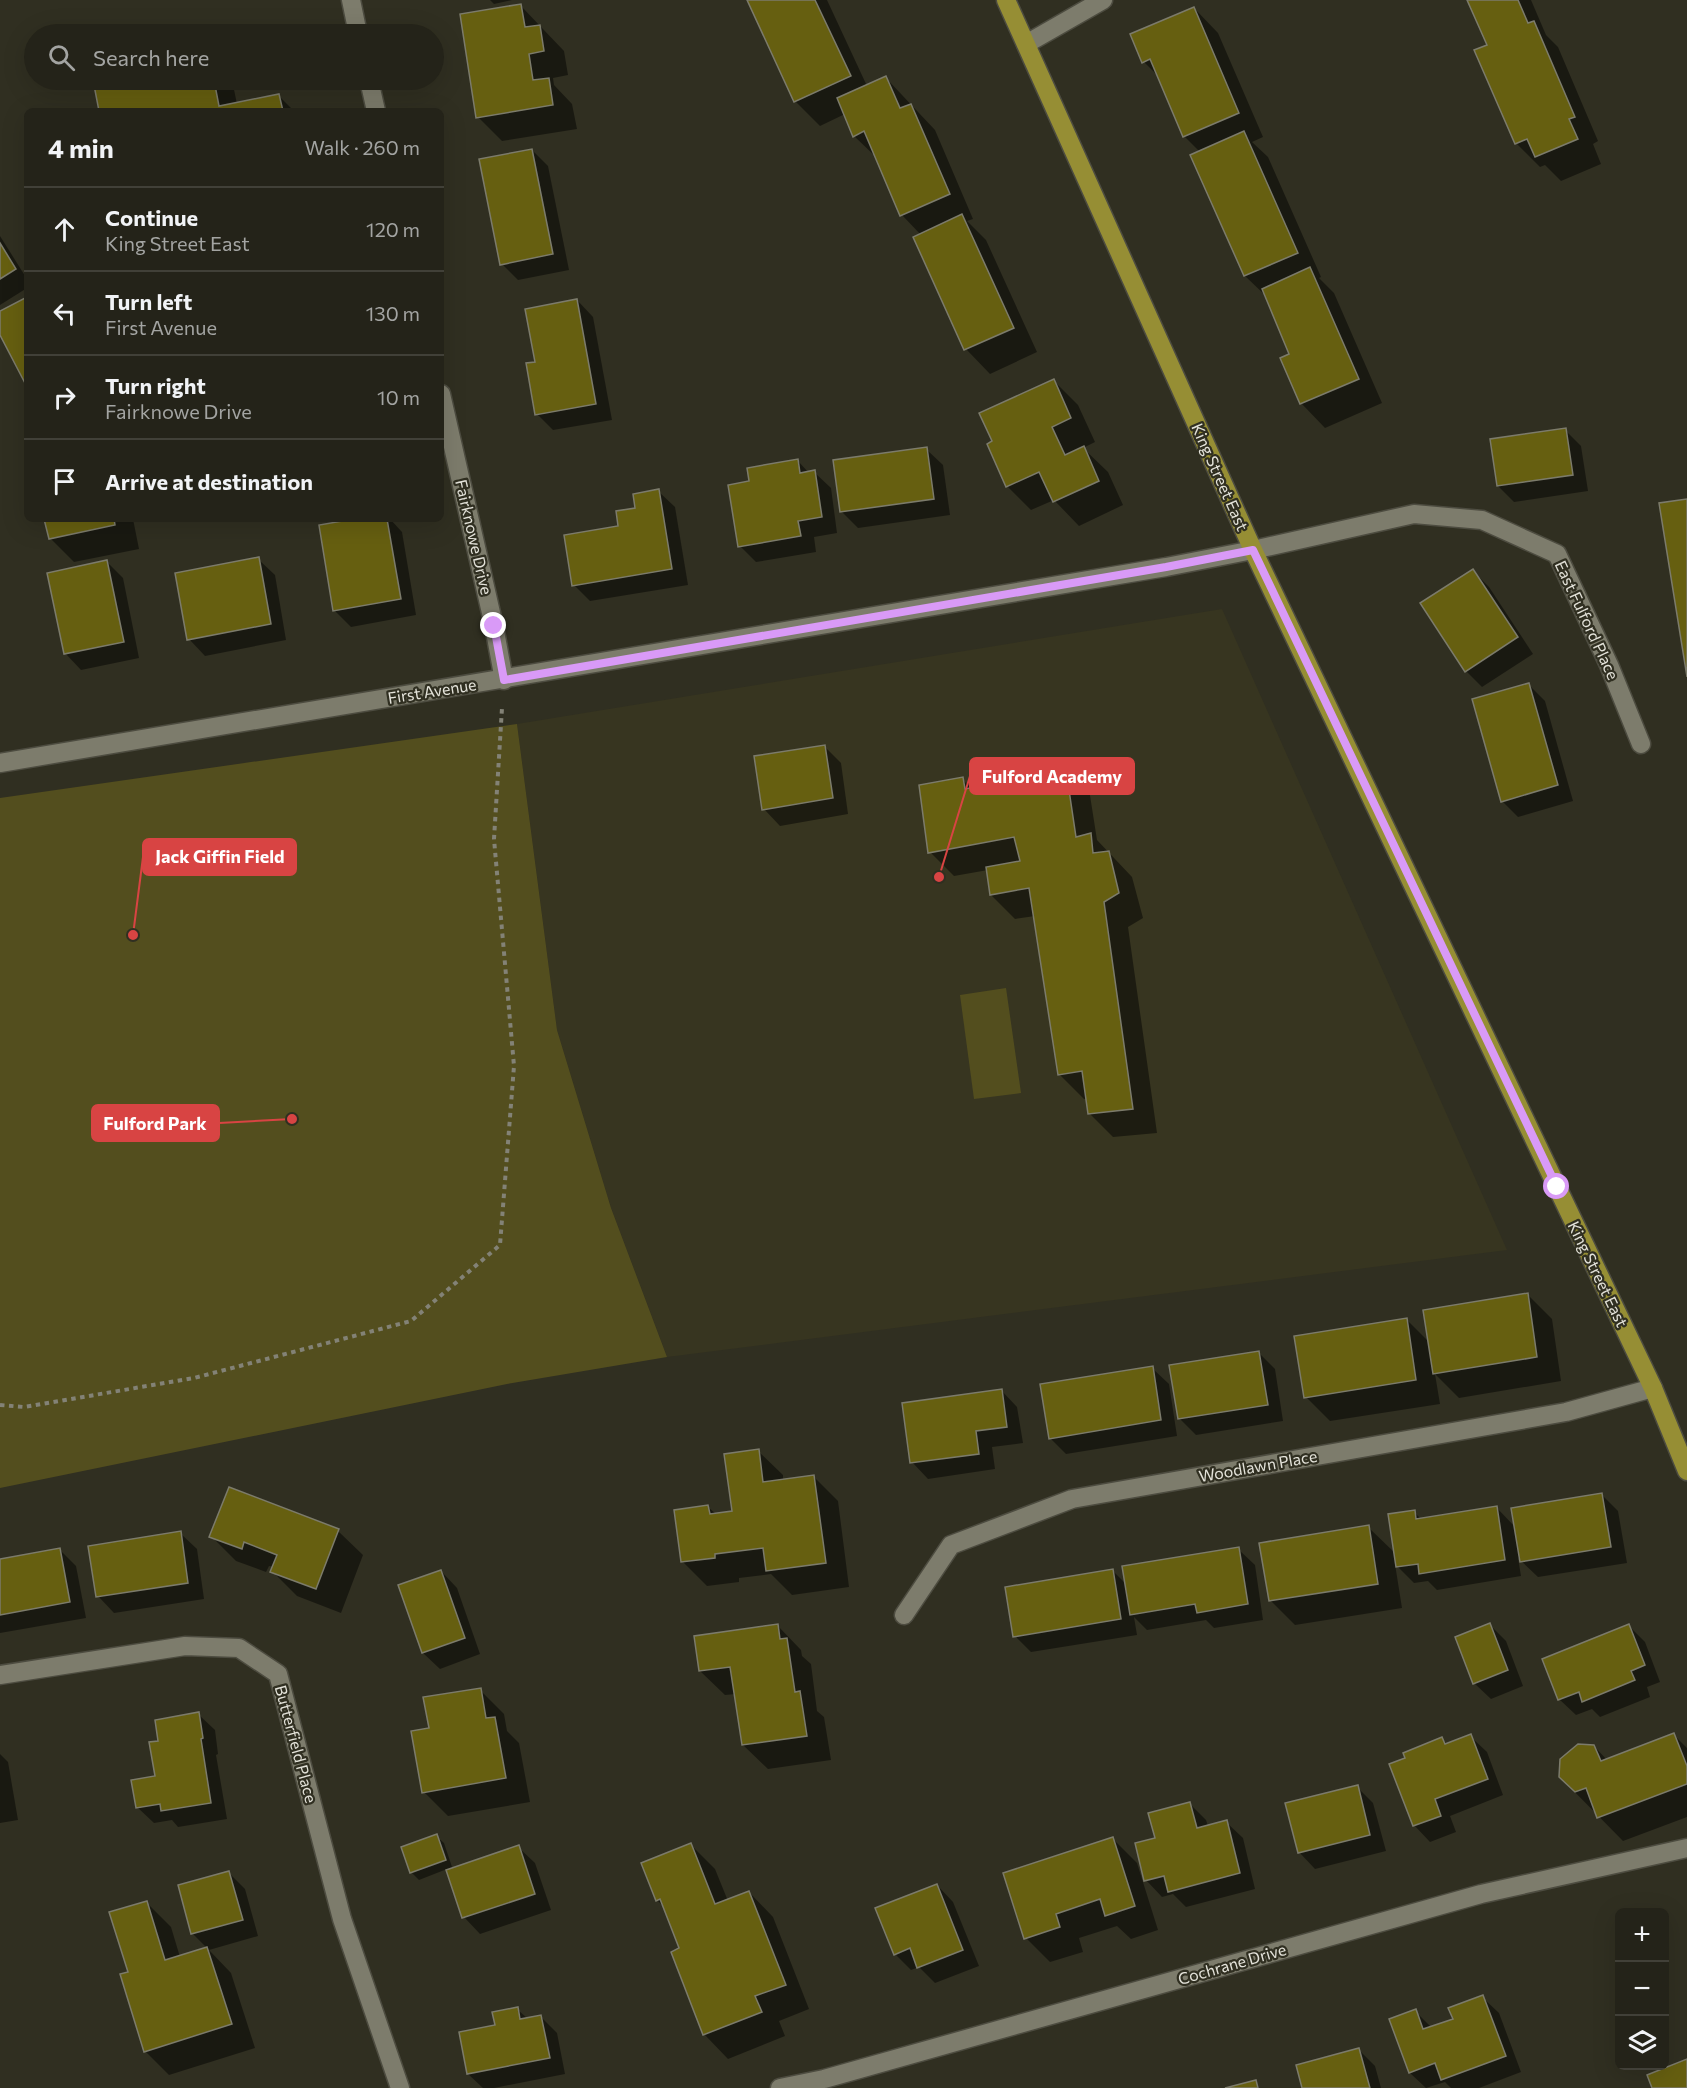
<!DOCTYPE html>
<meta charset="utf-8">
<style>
body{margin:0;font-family:Commissioner,sans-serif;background:#2c2b22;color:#f1f3f6}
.controls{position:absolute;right:18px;bottom:18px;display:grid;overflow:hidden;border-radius:9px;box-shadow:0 6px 24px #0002}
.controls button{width:54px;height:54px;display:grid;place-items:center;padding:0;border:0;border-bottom:2px solid #414038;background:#242319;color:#f1f3f6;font:30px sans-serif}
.stop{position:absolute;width:18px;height:18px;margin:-14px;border:4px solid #d99af7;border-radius:50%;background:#fff}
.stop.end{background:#d99af7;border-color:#fff;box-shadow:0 2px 6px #0008}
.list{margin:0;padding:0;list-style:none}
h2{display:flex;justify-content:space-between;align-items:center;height:78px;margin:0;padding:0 24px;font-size:26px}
h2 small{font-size:20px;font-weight:400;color:#a3a4a2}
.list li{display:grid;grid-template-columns:39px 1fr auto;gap:18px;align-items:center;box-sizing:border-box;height:84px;padding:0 24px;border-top:2px solid #414038}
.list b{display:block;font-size:22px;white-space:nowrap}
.list p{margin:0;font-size:20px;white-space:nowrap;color:#a3a4a2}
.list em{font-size:20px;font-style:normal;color:#a3a4a2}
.icon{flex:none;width:33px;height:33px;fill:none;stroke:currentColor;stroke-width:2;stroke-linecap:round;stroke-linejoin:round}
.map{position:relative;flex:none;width:1687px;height:2088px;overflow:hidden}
.search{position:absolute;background:#242319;box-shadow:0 6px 24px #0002;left:24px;top:24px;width:420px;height:66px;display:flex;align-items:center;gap:15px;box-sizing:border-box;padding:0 21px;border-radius:33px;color:#a3a4a2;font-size:22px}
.panel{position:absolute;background:#242319;box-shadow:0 6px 24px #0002;left:24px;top:108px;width:420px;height:414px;border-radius:9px}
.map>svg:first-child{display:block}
.built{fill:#373520}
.green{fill:#534e1e}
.shadow{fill:#0007}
.building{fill:#665f10;stroke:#7c7b6b;stroke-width:1.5}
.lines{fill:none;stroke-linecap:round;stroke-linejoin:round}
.minor-casing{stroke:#4d4c40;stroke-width:21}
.major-casing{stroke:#4d4c40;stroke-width:21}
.path{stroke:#838276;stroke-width:4;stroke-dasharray:4.5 4.5;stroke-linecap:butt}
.minor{stroke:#7d7c6c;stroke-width:18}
.major{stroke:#968e34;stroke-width:18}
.route{stroke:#d99af7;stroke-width:8}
.labels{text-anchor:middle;stroke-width:4.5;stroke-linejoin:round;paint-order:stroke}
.street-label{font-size:16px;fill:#e4e3da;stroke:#302f21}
.leader{fill:none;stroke:#d84443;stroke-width:2}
.callout-dot{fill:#d84443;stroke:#302f21;stroke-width:2}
.callout{fill:#d84443;stroke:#d84443;stroke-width:2}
.callout-label{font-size:18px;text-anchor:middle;font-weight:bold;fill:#fff}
</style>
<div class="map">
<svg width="1687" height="2088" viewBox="0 0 1687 2088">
<rect width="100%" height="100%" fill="#302f21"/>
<polygon class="built" points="1222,609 1507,1250 667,1357 611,1208 557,1030 517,724"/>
<g class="green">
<polygon points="517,724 557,1030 611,1208 667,1357 507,1384 0,1488 0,798"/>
<polygon points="1006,988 1021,1093 974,1099 960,995"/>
</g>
<g class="shadow">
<polygon points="490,0 512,0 494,4"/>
<polygon points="748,0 827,0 867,86 886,78 935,130 973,219 967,221 986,240 1037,352 990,374 966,349 921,235 902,215 877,158 854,136 845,114 820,126 795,101"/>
<polygon points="1469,0 1531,0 1546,35 1558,47 1598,141 1593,144 1601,164 1561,181 1545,165 1540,167 1516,143 1489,46"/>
<polygon points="521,6 564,51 568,75 553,78 554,85 572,104 577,129 502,141 478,117"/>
<polygon points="1194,8 1218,33 1263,137 1252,142 1268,157 1321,277 1319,278 1334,293 1382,403 1325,428 1301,403 1291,355 1267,297 1245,276 1192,156 1200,152 1184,136 1160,78 1144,62"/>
<polygon points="95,80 232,80 237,104 279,96 294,111 101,111"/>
<polygon points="532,150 548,166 569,270 518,280 502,264"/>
<polygon points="0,236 27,279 27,288 0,305"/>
<polygon points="577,300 593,317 612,420 553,430 537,414 537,363"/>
<polygon points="1054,381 1078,405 1095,442 1083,448 1108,472 1123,505 1079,526 1054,500 1031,510 1007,486"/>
<polygon points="1565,430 1581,446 1588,491 1514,502 1498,486"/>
<polygon points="926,449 943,465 950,515 858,528 841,511"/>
<polygon points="798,461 809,473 814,472 831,488 837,533 814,537 816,552 756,562 740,546 751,483"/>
<polygon points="658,491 675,507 688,585 590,601 574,585 620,527 637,509"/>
<polygon points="46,519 133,519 139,549 74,562 50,538"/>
<polygon points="364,519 390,519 402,532 416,615 351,627 334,610"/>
<polygon points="258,559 275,575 286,640 205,656 189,639"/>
<polygon points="107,562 123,578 139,658 81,670 65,653"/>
<polygon points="1473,571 1489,587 1533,654 1482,687 1466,671"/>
<polygon points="1528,684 1545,701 1573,801 1518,817 1502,801"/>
<polygon points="824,746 841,763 848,814 780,826 764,809"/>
<polygon points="1064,765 1089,789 1097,840 1132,877 1143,918 1128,927 1157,1133 1113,1137 1089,1113 1087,1099 1084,1099 1060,1075 1035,916 1015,919 991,895 988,870 954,876 930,852 962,779 973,790 1017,781"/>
<polygon points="1527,1294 1552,1319 1561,1381 1459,1398 1435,1374 1440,1404 1330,1421 1306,1397 1406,1319 1430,1343"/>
<polygon points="1259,1353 1275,1369 1283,1421 1196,1435 1180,1419"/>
<polygon points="1152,1368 1169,1384 1177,1436 1066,1454 1050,1438"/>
<polygon points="1001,1390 1017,1407 1023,1443 992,1447 995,1469 928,1479 912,1462"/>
<polygon points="758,1451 783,1475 783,1480 813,1476 838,1501 849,1587 792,1595 771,1574 739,1578 739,1582 707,1586 683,1562 708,1507 716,1514 733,1512"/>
<polygon points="229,1489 338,1531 363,1555 341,1613 297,1596 272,1571 274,1567 269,1566 266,1572 236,1561 211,1536"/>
<polygon points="1602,1495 1618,1511 1627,1563 1538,1577 1518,1558 1521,1576 1437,1590 1428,1581 1414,1583 1395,1564 1402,1608 1295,1625 1270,1600 1368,1527 1395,1553 1414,1512 1422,1520 1497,1508 1516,1528"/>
<polygon points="180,1533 197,1549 204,1599 114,1613 98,1596"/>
<polygon points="1238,1549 1255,1565 1263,1620 1214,1628 1206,1620 1147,1630 1134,1617 1137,1635 1031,1652 1015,1636 1113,1571 1127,1585"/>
<polygon points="60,1550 76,1566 86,1618 0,1633 0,1560"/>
<polygon points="441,1571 457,1588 480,1654 440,1669 423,1653 400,1586"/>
<polygon points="777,1625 801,1650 802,1656 811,1664 817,1711 824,1717 831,1760 768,1769 743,1745 736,1694 725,1695 700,1671"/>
<polygon points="1490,1625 1506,1641 1523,1686 1491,1699 1474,1683"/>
<polygon points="1629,1626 1645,1642 1660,1682 1647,1687 1650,1697 1600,1717 1592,1709 1576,1715 1559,1699"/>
<polygon points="480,1690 504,1714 507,1731 519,1743 530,1802 448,1816 424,1792 430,1729"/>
<polygon points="198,1714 215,1730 218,1754 216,1755 227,1819 178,1827 172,1820 154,1823 137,1807 157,1777 160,1742"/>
<polygon points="1674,1735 1687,1748 1687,1817 1623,1841 1560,1777 1594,1746 1607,1760"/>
<polygon points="1470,1736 1487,1752 1503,1795 1450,1816 1456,1832 1430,1842 1414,1825 1442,1739 1447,1744"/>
<polygon points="0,1754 8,1762 18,1820 0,1823"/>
<polygon points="1357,1787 1373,1803 1386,1851 1315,1869 1299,1852"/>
<polygon points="1190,1804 1206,1820 1208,1826 1226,1822 1243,1838 1255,1889 1186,1907 1173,1894 1162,1897 1146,1880 1157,1839"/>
<polygon points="436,1836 444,1843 453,1870 518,1847 535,1863 551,1910 480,1934 464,1917 447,1869 419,1880 411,1872"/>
<polygon points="1113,1839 1137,1863 1158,1930 1131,1939 1117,1926 1079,1938 1083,1952 1050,1962 1026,1938"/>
<polygon points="691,1845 715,1869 728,1901 749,1892 773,1917 809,2009 779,2021 785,2036 728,2059 704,2034 680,1949 664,1907 657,1900"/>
<polygon points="229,1873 245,1889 258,1936 209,1950 231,1973 255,2048 169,2075 145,2051 129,1973 146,1902 171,1927 180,1957 207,1948 193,1934"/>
<polygon points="937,1885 953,1902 979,1966 935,1983 919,1967 911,1970 895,1954"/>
<polygon points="1482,1997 1499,2013 1521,2072 1479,2088 1451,2088 1445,2082 1426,2088 1410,2073 1391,2020 1415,2011 1432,2028 1455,2019"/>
<polygon points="517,2009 528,2019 541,2017 557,2033 565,2074 494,2088 483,2088 468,2074 496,2026"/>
<polygon points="1359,2050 1375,2066 1381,2088 1304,2088"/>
</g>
<g class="building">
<polygon points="747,0 815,0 851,76 794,102"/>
<polygon points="1467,0 1518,0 1528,23 1534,21 1575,117 1569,119 1578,139 1535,157 1527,139 1515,144 1474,50 1487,45"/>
<polygon points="521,4 525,27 540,25 544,51 529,54 533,80 549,78 553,105 476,118 460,14"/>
<polygon points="1194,7 1239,113 1183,137 1150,59 1142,63 1130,34"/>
<polygon points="886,76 900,108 911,104 950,194 900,216 864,131 853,137 837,98"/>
<polygon points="93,80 214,80 219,106 279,94 283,111 99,111"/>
<polygon points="1244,131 1298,253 1244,276 1190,155"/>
<polygon points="532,149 553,254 500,265 479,159"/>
<polygon points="962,214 1014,328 964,350 913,237"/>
<polygon points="0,243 16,269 0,279"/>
<polygon points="1310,267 1359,379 1300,404 1280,358 1289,354 1262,289"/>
<polygon points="27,297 27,387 0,335 0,311"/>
<polygon points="577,299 596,404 535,415 526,363 535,362 525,309"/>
<polygon points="1054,379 1071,418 1052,427 1065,455 1084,446 1099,481 1053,502 1039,472 1006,487 987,444 992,441 979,413"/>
<polygon points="1566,428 1573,475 1497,486 1490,439"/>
<polygon points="927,447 934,499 840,512 833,460"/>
<polygon points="798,459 800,473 815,470 822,517 798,521 801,536 738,547 728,485 749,481 747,468"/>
<polygon points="659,489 672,569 572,586 564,535 618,526 616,511 635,508 633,494"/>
<polygon points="1687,499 1687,677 1659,503"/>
<polygon points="44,519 114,519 115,525 49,539"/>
<polygon points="354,519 387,519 401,599 333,611 319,525"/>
<polygon points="259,557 271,624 187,640 175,573"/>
<polygon points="107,560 124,642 64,654 47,573"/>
<polygon points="1473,569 1518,637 1465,672 1420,603"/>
<polygon points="1529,683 1558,785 1501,802 1472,699"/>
<polygon points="825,745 833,798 762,810 754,756"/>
<polygon points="1065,763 1076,837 1091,833 1093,853 1109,851 1119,893 1104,902 1133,1109 1088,1114 1082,1071 1058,1075 1029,888 990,895 986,867 1020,861 1014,837 928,853 919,785 963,777 965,789 1016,780 1014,773"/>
<polygon points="1528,1293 1537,1357 1433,1374 1423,1310"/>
<polygon points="1407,1318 1416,1380 1304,1398 1294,1336"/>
<polygon points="1259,1351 1268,1405 1178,1419 1169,1365"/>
<polygon points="1153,1366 1161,1420 1049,1439 1040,1384"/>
<polygon points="1002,1389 1007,1427 976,1431 979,1454 910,1463 902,1403"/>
<polygon points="759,1449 763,1482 814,1475 826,1563 766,1571 763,1548 715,1554 715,1558 681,1562 674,1510 708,1505 710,1514 732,1511 724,1454"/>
<polygon points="229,1487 339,1529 316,1589 270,1572 277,1555 244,1542 242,1549 209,1537"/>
<polygon points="1602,1493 1611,1547 1520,1562 1511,1508"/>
<polygon points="1497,1506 1505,1560 1419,1574 1418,1564 1396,1567 1388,1514 1415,1510 1416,1519"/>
<polygon points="1369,1525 1378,1584 1269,1601 1259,1543"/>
<polygon points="181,1531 188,1583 96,1597 88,1546"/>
<polygon points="1239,1547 1248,1604 1197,1613 1195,1604 1130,1615 1122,1566"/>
<polygon points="60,1548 70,1602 0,1615 0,1559"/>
<polygon points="1113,1569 1121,1619 1013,1637 1005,1587"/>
<polygon points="441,1570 465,1638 422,1653 398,1585"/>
<polygon points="1490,1623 1508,1670 1473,1684 1455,1637"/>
<polygon points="778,1624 780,1639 787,1638 795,1692 800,1691 807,1736 742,1745 730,1667 699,1671 694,1636"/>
<polygon points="1629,1624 1645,1665 1631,1671 1635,1680 1582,1702 1579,1692 1558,1700 1542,1659"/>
<polygon points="481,1688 486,1718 495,1717 506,1778 422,1793 411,1731 429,1728 423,1697"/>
<polygon points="199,1712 203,1738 201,1739 211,1803 161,1811 160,1804 136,1808 131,1780 155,1776 149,1742 158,1741 155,1720"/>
<polygon points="1674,1733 1687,1766 1687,1784 1597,1818 1586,1788 1575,1792 1559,1777 1560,1759 1578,1744 1594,1745 1601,1761"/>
<polygon points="1471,1734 1488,1779 1435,1799 1441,1816 1413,1826 1389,1764 1405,1758 1403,1753 1442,1737 1445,1744"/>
<polygon points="1358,1785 1370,1835 1298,1853 1285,1803"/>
<polygon points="1190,1802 1197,1828 1227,1820 1240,1873 1168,1892 1164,1876 1144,1881 1135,1843 1155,1838 1148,1813"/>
<polygon points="437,1834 446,1860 410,1873 401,1847"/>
<polygon points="1113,1837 1135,1906 1105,1916 1100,1899 1056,1914 1060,1927 1024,1939 1003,1873"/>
<polygon points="691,1843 715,1904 749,1891 786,1985 755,1996 762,2012 703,2035 671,1952 679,1948 660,1899 656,1901 641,1863"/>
<polygon points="519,1845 535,1894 462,1918 446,1870"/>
<polygon points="229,1871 243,1920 191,1934 178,1885"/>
<polygon points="937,1884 963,1950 917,1968 910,1948 894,1955 875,1908"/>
<polygon points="147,1901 165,1960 207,1947 232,2024 144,2052 120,1974 128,1972 109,1912"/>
<polygon points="1483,1995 1506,2056 1441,2080 1435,2063 1409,2073 1389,2019 1416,2009 1423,2029 1453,2019 1448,2008"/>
<polygon points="518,2007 520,2019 541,2015 550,2058 467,2074 459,2032 495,2025 492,2012"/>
<polygon points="1359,2048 1370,2088 1302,2088 1296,2065"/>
<polygon points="1687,2059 1687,2088 1652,2088 1647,2075"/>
<polygon points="1256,2080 1258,2088 1225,2088"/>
</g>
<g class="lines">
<g class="minor-casing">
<g id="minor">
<polyline points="351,0 358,34"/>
<polyline points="1026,44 1103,0"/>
<polyline points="369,80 376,111"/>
<polyline points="441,394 494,626 504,680"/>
<polyline points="0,763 1166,567 1253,550 1414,514 1482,520 1557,554 1609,665 1641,744"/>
<polyline points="904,1615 951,1545 1072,1499 1566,1412 1653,1388"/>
<polyline points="0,1675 185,1646 239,1648 278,1674 342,1919 400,2088"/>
<polyline points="780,2088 824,2079 1481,1894 1687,1848"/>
</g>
</g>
<g class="major-casing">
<polyline id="major" points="1006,0 1253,550 1653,1388 1687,1471"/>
</g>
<polyline class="path" points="0,1405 24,1407 194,1378 411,1321 500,1245 514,1066 494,839 502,708"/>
<use href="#minor" class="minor"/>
<use href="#major" class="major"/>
</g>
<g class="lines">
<polyline class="route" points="494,626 504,680 1166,567 1253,550 1557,1187"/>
</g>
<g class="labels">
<g class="street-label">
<text transform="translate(1220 477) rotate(66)" y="6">King Street East</text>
<text transform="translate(474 537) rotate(77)" y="6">Fairknowe Drive</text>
<text transform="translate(1587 620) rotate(65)" y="6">East Fulford Place</text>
<text transform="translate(432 691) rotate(-9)" y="6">First Avenue</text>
<text transform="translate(1598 1274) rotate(64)" y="6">King Street East</text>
<text transform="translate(1258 1466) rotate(-10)" y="6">Woodlawn Place</text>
<text transform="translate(296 1744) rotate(75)" y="6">Butterfield Place</text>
<text transform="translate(1232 1964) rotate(-16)" y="6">Cochrane Drive</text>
</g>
</g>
<path class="leader" d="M939 877L970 776M133 935L143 857M292 1119L219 1123"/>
<g class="callout-dot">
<circle cx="939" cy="877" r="6"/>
<circle cx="133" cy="935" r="6"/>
<circle cx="292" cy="1119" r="6"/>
</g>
<g class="callout">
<rect x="970" y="758" width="164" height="36" rx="6"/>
<rect x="143" y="839" width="153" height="36" rx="6"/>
<rect x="92" y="1105" width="127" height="36" rx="6"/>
</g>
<g class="callout-label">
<text x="1052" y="783">Fulford Academy</text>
<text x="220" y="863">Jack Giffin Field</text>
<text x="155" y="1130">Fulford Park</text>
</g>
</svg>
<div class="controls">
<button>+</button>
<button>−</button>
<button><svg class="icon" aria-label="layers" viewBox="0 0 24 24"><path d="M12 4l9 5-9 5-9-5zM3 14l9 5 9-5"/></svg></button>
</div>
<div class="stop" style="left:1557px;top:1187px"></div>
<div class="stop end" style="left:494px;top:626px"></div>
<div class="search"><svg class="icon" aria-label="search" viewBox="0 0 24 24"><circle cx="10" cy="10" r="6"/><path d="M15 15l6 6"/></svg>Search here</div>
<section class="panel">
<h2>4 min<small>Walk · 260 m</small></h2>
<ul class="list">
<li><svg class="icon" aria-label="ahead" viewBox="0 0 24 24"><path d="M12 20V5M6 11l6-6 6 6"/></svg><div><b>Continue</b><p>King Street East</p></div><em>120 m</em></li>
<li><svg class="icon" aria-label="left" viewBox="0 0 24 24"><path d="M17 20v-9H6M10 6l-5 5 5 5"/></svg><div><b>Turn left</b><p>First Avenue</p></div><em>130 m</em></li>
<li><svg class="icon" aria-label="right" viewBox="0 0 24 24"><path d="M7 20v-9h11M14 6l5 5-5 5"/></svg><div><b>Turn right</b><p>Fairknowe Drive</p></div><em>10 m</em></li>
<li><svg class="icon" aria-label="arrive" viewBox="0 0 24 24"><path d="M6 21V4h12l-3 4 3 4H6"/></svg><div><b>Arrive at destination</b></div></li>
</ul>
</section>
</div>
